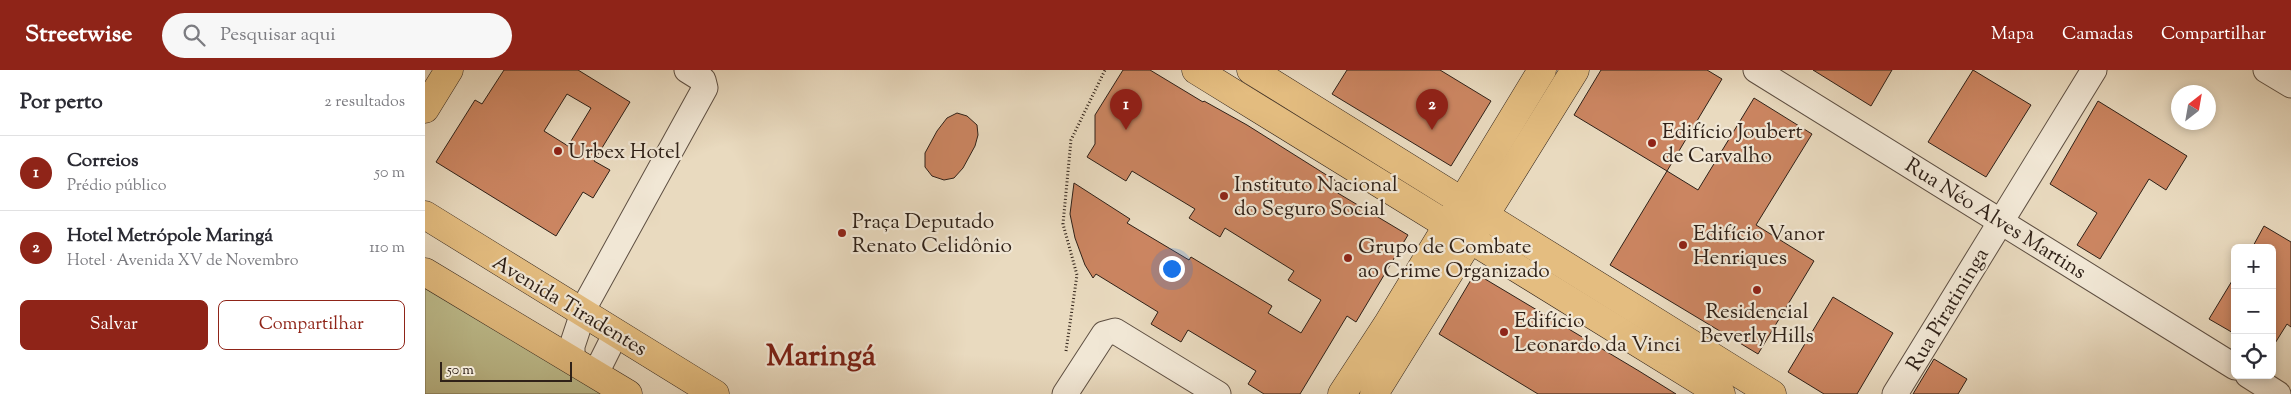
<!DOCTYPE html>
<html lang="pt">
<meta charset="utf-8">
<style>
body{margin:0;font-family:"Sorts Mill Goudy",serif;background:#f7f7f7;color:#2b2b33}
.controls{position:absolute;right:15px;bottom:15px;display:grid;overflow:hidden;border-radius:8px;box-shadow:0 2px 8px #0003}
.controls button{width:45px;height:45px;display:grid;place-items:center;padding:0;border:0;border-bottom:1px solid #e1e1e2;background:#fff;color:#2b2b33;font:25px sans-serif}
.compass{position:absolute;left:1746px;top:15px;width:45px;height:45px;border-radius:50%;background:#fff;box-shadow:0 2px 8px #0003;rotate:31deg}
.scale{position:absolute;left:15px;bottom:12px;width:132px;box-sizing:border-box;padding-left:5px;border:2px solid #2f2118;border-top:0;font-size:14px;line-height:18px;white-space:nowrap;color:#2f2118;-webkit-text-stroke:4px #f1e7d5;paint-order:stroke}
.you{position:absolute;left:746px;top:198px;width:18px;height:18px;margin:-12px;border:4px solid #fff;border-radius:50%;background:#1a73e8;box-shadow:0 0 0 8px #1a73e833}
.badge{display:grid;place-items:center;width:32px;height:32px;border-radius:50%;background:#8f2418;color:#fff;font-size:16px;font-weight:700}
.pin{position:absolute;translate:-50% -41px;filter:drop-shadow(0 1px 2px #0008)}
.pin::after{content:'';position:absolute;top:26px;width:18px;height:15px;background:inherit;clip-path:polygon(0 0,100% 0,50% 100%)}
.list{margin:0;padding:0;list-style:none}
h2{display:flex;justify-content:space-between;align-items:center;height:65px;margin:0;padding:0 20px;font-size:21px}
h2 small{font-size:16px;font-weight:400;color:#7c7c81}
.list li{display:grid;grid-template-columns:32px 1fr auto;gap:15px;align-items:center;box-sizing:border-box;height:75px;padding:0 20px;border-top:1px solid #e1e1e2}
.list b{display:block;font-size:19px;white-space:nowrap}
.list p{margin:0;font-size:16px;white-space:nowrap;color:#7c7c81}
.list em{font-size:16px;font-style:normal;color:#7c7c81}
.actions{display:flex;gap:10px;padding:15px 20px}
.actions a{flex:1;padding:11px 0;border:1px solid #8f2418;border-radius:8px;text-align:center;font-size:18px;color:#8f2418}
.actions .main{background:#8f2418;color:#fff}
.icon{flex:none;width:28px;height:28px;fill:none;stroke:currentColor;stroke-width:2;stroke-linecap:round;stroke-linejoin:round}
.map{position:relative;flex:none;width:1866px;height:324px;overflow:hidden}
header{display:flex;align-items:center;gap:30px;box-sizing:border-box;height:70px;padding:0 25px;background:#8f2418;color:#fff}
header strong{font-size:24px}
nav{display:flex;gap:28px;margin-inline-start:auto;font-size:18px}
.search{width:350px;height:45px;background:#f7f7f7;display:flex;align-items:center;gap:12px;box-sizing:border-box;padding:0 18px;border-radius:28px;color:#7c7c81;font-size:19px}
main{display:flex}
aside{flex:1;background:#fff}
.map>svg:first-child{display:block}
.green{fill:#bebd8d;stroke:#766f52}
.building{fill:#cb8561;stroke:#2f2118;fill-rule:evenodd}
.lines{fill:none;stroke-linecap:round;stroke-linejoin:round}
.minor-casing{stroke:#5e4f42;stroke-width:27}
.major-casing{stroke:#2f2118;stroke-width:29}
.path{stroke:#2f2118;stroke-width:3;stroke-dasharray:1 2.5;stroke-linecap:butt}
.minor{stroke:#f1e7d5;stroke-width:25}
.major{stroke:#e4bd80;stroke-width:28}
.poi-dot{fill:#8f2418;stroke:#f1e7d5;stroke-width:2}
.labels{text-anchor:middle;stroke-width:4.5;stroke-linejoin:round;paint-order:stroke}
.poi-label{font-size:21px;fill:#2f2118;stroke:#f1e7d5;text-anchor:start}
.street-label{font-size:21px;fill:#2f2118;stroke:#f1e7d5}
.town-label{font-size:31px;font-weight:bold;fill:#7a1f14;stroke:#f1e7d5}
</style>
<header>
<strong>Streetwise</strong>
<div class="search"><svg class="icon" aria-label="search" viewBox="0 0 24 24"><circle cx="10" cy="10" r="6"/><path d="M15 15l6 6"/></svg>Pesquisar aqui</div>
<nav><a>Mapa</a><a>Camadas</a><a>Compartilhar</a></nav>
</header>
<main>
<aside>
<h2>Por perto<small>2 resultados</small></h2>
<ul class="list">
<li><span class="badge">1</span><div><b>Correios</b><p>Prédio público</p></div><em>50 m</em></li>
<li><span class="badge">2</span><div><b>Hotel Metrópole Maringá</b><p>Hotel · Avenida XV de Novembro</p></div><em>110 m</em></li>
</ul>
<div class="actions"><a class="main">Salvar</a><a>Compartilhar</a></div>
</aside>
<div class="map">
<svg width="1866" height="324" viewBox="0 0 1866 324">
<rect width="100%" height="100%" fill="#e9dabf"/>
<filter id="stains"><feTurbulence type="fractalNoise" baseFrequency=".004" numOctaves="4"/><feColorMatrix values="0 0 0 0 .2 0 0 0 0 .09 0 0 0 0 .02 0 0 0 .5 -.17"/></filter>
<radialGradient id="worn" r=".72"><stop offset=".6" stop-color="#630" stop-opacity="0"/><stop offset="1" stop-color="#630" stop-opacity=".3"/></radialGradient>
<polygon class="green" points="0,201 177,324 0,324"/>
<g class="building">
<path d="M 79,0 L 153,0 L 205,32 L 169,91 L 185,100 L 168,128 L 158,122 L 131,166 L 11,92 L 50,30 L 57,34 ZM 142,24 L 166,38 L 143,76 L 119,61 Z"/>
<polygon points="698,0 725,0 778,32 779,31 822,55 911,111 906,119 983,165 931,252 922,246 875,324 839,324 823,314 831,301 763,260 756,272 726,254 733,242 671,204 668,208 660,195 650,168 645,144 649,113 705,149 702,153 764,190 766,187 847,236 843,243 876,263 896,230 863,210 869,201 800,158 795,167 764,148 770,139 707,101 701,111 662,87 670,74 670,45"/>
<polygon points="922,0 1015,0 1066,31 1026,96 907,24"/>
<polygon points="1176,0 1282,0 1297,9 1242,101 1149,45"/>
<polygon points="1388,0 1467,0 1446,36"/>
<polygon points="1548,0 1606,35 1561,107 1503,72"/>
<polygon points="1329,28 1387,64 1331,155 1389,191 1333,284 1185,195 1242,101 1273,120"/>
<polygon points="1673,31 1762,86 1741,120 1724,109 1675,189 1652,175 1672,143 1625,114"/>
<polygon points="532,43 542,46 552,55 553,65 550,76 538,98 529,108 519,110 507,106 500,97 500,83 512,61 522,48"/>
<polygon points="1839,156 1866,172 1866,257 1862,254 1847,278 1847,178 1827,178"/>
<polygon points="1050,203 1214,301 1251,324 1113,324 1014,264"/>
<polygon points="1810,206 1810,264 1784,249"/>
<polygon points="1408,227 1468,263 1432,324 1399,324 1363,302"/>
<polygon points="1509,289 1542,309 1533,324 1488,324"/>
</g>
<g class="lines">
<g class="minor-casing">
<g id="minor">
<polyline points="1331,0 1810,297"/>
<polyline points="1841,0 1866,15"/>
<polyline points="147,289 147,276 161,234 280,18 278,10 262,0"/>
<polyline points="171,303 191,263"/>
<polyline points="1823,305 1853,324"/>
<polyline points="640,324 679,264 690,261 793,324"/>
<polyline points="1470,324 1669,0"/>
</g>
</g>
<g class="major-casing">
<g id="major">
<polyline points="771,0 1296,324"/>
<polyline points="826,0 1347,324"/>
<polyline points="0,39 24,0"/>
<polyline points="0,145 290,324"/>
<polyline points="0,202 203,324"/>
<polyline points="917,324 962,255 1117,0"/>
<polyline points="949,324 1150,0"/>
</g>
</g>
<polyline class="path" points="641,281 652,205 638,154 646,70 680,0"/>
<use href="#minor" class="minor"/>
<use href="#major" class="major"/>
</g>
<g class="poi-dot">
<circle cx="1227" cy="73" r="5"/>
<circle cx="133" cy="81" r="5"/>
<circle cx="799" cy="126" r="5"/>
<circle cx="417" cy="163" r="5"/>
<circle cx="1258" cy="175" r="5"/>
<circle cx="923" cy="188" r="5"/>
<circle cx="1332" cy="220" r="5"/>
<circle cx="1079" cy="262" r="5"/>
</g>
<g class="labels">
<g class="poi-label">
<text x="1237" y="68">Edifício Joubert<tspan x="1237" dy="24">de Carvalho</tspan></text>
<text x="143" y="88">Urbex Hotel</text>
<text x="809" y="121">Instituto Nacional<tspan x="809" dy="24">do Seguro Social</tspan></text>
<text x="427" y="158">Praça Deputado<tspan x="427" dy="24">Renato Celidônio</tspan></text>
<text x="1268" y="170">Edifício Vanor<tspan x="1268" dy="24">Henriques</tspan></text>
<text x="933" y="183">Grupo de Combate<tspan x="933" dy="24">ao Crime Organizado</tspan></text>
<text x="1332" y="248" text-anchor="middle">Residencial<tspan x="1332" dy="24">Beverly Hills</tspan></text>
<text x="1089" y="257">Edifício<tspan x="1089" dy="24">Leonardo da Vinci</tspan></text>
</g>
<g class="street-label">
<text transform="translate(1571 148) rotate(32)" y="7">Rua Néo Alves Martins</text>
<text transform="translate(145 235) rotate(31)" y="7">Avenida Tiradentes</text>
<text transform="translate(1522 239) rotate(-59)" y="7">Rua Piratininga</text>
</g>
<g class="town-label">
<text x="396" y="295">Maringá</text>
</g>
</g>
<rect width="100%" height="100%" filter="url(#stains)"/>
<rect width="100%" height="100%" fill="url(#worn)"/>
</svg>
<div class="controls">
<button>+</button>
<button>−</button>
<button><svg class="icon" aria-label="locate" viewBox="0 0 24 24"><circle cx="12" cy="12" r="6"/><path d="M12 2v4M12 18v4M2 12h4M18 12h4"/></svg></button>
</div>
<svg class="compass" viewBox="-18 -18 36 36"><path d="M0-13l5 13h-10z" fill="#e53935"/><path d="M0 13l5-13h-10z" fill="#7c7c81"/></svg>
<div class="scale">50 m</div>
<div class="you"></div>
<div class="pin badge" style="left:701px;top:60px">1</div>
<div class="pin badge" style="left:1007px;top:60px">2</div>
</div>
</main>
